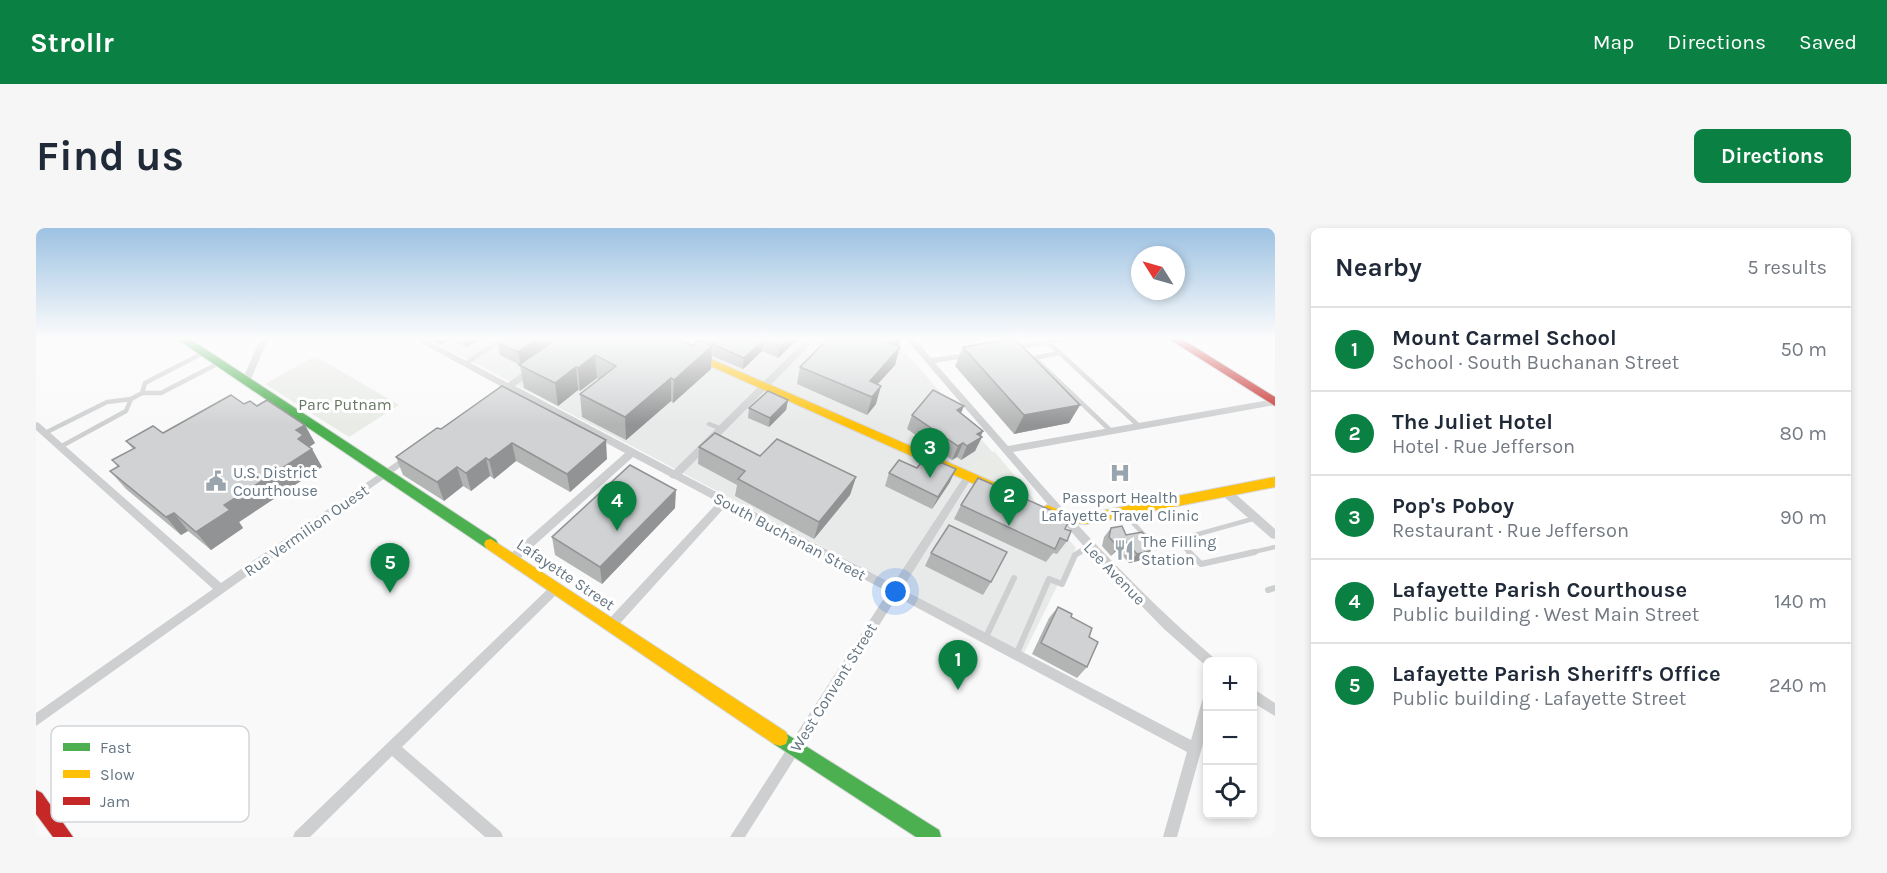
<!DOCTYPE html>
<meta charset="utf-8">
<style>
body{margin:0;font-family:Karla,sans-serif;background:#f6f6f7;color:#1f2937}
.controls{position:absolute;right:18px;bottom:18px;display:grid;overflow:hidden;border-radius:9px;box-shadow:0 3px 9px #0003}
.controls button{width:54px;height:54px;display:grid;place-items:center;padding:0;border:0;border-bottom:2px solid #e0e1e3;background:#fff;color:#1f2937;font:30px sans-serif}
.compass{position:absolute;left:1095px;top:18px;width:54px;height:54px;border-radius:50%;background:#fff;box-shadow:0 3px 9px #0003;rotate:307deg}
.you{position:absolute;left:860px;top:364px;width:21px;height:21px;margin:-15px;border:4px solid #fff;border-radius:50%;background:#1a73e8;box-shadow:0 0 0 9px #1a73e833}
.badge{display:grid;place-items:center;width:39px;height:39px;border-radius:50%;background:#0b8043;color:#fff;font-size:20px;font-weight:700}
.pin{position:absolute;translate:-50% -50px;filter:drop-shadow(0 2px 3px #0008)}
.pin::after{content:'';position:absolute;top:32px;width:21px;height:18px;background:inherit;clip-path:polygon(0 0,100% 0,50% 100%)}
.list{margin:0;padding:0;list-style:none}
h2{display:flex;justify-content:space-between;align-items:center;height:78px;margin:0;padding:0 24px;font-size:26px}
h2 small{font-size:20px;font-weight:400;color:#747a83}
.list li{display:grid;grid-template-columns:39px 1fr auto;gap:18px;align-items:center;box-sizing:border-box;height:84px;padding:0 24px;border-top:2px solid #e0e1e3}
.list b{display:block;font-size:22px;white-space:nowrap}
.list p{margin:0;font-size:20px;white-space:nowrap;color:#747a83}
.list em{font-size:20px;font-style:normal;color:#747a83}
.icon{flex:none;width:33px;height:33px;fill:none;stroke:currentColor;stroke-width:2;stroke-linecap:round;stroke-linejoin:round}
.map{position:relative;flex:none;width:1239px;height:609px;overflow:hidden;border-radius:9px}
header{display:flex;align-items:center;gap:36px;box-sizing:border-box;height:84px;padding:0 30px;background:#0b8043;color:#fff}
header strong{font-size:28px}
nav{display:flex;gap:33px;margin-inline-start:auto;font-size:21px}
.intro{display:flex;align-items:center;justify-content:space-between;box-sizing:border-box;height:144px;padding:0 36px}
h1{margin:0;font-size:42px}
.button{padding:15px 27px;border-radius:9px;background:#0b8043;color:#fff;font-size:21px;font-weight:700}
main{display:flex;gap:36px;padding:0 36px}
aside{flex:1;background:#fff;border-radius:9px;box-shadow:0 3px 9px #0003}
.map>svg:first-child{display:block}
.built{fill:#e8e9e9}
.green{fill:#e8ebe6}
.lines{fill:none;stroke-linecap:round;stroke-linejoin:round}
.fast-casing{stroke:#d5d6d7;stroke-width:2}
.slow-casing{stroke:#d5d6d7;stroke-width:2}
.jam-casing{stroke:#d5d6d7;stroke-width:2}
.lane-far1{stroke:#cecfd0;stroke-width:4.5}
.lane{stroke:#cecfd0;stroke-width:6}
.street{fill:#cecfd0;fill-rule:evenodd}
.fast{fill:#4caf50;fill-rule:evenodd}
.slow{fill:#ffc107;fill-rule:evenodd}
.jam{fill:#c62828;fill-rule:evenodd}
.wall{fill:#b3b5b5}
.shaded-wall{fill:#929394}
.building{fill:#d0d2d3;stroke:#929394;stroke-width:1.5}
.labels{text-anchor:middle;stroke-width:6;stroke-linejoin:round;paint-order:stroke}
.park-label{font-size:16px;fill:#687a64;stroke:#fff}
.poi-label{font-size:16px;fill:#657683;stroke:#fff;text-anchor:start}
.street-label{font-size:16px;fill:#657683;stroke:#fff}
.key{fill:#fff;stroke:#d1d6da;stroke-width:1.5}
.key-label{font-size:16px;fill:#657683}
</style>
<header>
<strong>Strollr</strong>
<nav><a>Map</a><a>Directions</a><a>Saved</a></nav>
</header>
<div class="intro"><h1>Find us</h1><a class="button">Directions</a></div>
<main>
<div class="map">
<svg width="1239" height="609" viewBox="0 0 1239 609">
<rect width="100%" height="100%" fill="#f9f9f9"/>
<polygon class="built" points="393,111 858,111 1040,320 988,425"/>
<g class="green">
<polygon points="279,128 363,177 313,209 229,156"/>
<polygon points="958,223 993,265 988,267 927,241"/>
</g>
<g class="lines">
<g class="fast-casing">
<g id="fast">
<polygon points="141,111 154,111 460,312 462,316 460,320 450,320"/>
<polygon points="744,502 903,602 905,609 880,609 738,516 736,510 738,504"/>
</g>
</g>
<g class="slow-casing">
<g id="slow">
<polygon points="614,111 629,111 964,257 965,260 964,263 954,263"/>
<path d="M 1239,249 L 1239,259 L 1050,296 C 1035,295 1015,295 1004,282 L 1011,277 L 1029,284 L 1050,286 Z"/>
<polygon points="455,311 750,504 752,510 750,516 744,518 738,516 450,320 448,316 450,312"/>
</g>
</g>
<g class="jam-casing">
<g id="jam">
<polygon points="1133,111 1146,111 1239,169 1239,178"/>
<polygon points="0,562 6,565 37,609 17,609 0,586"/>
</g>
</g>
<g class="lane-far1">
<polyline points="669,111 678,115"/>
<polyline points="1013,115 1103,198"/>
<polyline points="1023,125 998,130 1075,203"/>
<polyline points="429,136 466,111"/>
<polyline points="106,165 125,165 183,135"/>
<polyline points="95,171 106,165 109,155 167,125"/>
<polyline points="673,196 686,201"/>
<polyline points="9,205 71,174 95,171 90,183 24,219"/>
<polyline points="1088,285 1120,320"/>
<polyline points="1042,325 1052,317"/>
<polyline points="1154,325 1141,312 1220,290"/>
<polyline points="1213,325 1239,319"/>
</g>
<g class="lane">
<polyline points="1153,324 1165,336 1219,324"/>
<polyline points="1232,362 1239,360"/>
<polyline points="949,411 978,350"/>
<polyline points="980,427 1013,351 1026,356 1039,327 1044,324"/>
</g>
<g class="street">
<polygon points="224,111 232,111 214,153 210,156 207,155 206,153"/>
<polygon points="378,111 389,111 472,155 494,139 500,139 500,143 479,158 638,242 771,111 780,111 646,246 857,356 929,247 935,247 937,249 935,251 866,361 1155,512 1166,473 1168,469 1172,467 1172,498 1141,609 1127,609 1151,524 861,369 709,609 694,609 852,364 690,278 579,401 575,402 571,401 569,397 571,393 682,274 639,251 635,250 633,248 597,229 481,333 473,333 472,330 473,327 589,225 473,163 465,164 464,162 466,159"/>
<path d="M 870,111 L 879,111 L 895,130 L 940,124 L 940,128 L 899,135 L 972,218 L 1239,171 L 1239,177 L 977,224 C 1040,297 1105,367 1178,430 L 1180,434 L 1172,434 L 1172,438 L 1170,438 L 1128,401 L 1051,322 Z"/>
<polygon points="1019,111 1042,111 973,123 969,121 973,119"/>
<polygon points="0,194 3,195 185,355 372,226 375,225 380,228 0,498 0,485 177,361 0,202"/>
<polygon points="1190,260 1194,261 1239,301 1239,311 1235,310 1186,267 1185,264"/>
<polygon points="521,354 525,356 527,359 525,362 366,519 465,604 467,609 449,609 356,528 274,609 257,609 259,604 517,356"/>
<polygon points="1216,460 1239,475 1239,488 1216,474"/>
</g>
<use href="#fast" class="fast"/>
<use href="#slow" class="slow"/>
<use href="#jam" class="jam"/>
</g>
<g class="wall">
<polygon points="394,111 442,111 431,119 412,112 405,117"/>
<polygon points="680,111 762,111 742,130 726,123 707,141 676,128 675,141 637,175 635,173 590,212 546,189 544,166 563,151 561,150 544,163 542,162 522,178 488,160 484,137 464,127 461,114 676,118 676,116"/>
<polygon points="862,119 859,137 841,156 840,176 831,187 761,156 764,139"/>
<polygon points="927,119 1044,177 1033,195 978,206 919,138"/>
<polygon points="752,172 750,182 733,199 712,190 713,180"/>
<polygon points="208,176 221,178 279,215 273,219 276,221 286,239 203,294 207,300 175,322 152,303 145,307 90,261 74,243 82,239 76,232 97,221 90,213 127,205"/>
<polygon points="925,185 947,203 939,223 925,232 921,229 916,232 871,201 876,187"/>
<polygon points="405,201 571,231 534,264 480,233 458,251 454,248 435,263 427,258 408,273 367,247 360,229"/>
<polygon points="663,219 724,228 820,249 814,267 778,311 699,268 701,257 662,236"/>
<polygon points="881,240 914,254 896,281 849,258 853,245"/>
<polygon points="925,277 1029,301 1031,313 1021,326 1017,325 1010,334 918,291"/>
<polygon points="639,280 566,356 519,327 516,309"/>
<polygon points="1075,300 1090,307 1114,323 1106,332 1093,335 1081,322 1075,328 1066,318 1068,309"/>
<polygon points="895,325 955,354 947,367 889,338"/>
<polygon points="1022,379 1035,389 1053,409 1051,439 1041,450 996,426 1013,390"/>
</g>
<g class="shaded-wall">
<polygon points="403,111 412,111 412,112 405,117"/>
<polygon points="429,111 442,111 431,119"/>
<polygon points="500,111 522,111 485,138 482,124"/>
<polygon points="752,111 762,111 742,130 744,118"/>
<polygon points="856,111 865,111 862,119 852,115"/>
<polygon points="728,112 726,123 707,141 708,130"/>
<polygon points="676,118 675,141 637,175 638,152"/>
<polygon points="864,119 859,137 832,167 834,153"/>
<polygon points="559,127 561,150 544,163 542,140"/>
<polygon points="540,139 542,162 522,178 519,155"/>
<polygon points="635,150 635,173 590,212 589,189"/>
<polygon points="845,158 840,176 831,187 836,169"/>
<polygon points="752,172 750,182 733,199 734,190"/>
<polygon points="1044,177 1033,195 978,206 988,187"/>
<polygon points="928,178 922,192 921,182"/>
<polygon points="269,197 279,215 273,219 276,221 286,239 203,294 207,300 175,322 160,304 188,277 262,211 260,202"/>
<polygon points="947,203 943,211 946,209 939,223 925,232 931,218 941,206"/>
<polygon points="570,212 571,231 534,264 531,246"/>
<polygon points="476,215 480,233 458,251 453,232"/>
<polygon points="927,215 921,229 916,232 922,218"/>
<polygon points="450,230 454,248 435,263 430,245"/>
<polygon points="421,239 427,258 408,273 401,254"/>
<polygon points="920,241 914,254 896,281 902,269"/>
<polygon points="820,249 814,267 778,311 783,294"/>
<polygon points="640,262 639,280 566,356 564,339"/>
<polygon points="138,285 152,303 145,307 130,289"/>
<polygon points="1089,313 1081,322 1075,328 1082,319"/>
<polygon points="1114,323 1106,332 1093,335 1101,326"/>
</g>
<g class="building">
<polygon points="464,111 500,111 482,124 461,114"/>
<polygon points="521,111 642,111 657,118 663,112 676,118 638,152 635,150 589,189 544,166 580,138 559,127 542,140 540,139 519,155 483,137"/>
<polygon points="680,111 752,111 744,118 728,112 708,130 676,116"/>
<polygon points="792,111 856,111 852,115 864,119 834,153 845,158 836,169 764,139"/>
<polygon points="974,111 979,111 1044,177 988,187 927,119"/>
<polygon points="466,158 570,212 531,246 476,215 453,232 450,230 430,245 421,239 401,254 360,229 401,200 405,201"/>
<polygon points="897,162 928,178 921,182 947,203 941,206 946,209 931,218 927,215 922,218 876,187"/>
<polygon points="732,163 752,172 734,190 713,180"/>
<polygon points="195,167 208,176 214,173 221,178 231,172 269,197 260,202 267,207 262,211 276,221 188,277 194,282 160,304 138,285 130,289 74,243 83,238 76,232 99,220 90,213 117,198 127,205"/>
<polygon points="679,205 724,228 741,211 820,249 783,294 702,251 709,243 663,219"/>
<polygon points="890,228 920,241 902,269 853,245 863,232 881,240"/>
<polygon points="594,237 640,262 564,339 516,309"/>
<polygon points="942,250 1028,288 1033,292 1029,301 1035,303 1031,313 1024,310 1019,321 925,277"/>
<polygon points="913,297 971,324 955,354 895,325"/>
<polygon points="1086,298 1090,307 1106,304 1114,312 1114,323 1101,326 1089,313 1082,319 1073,309 1075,300"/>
<polygon points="1022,379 1036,386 1035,389 1056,400 1053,409 1062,414 1051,439 1005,415"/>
</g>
<linearGradient id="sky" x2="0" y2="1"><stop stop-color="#9dc2e2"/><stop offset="0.56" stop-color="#fcfcfc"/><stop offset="1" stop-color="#fcfcfc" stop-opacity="0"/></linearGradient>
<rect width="1239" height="197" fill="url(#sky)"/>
<defs>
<g id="hospital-bare" transform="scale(1.62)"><path d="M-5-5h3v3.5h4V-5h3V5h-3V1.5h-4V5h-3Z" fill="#99a4ac" stroke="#fff" stroke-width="2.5" paint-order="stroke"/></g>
<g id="civic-bare" transform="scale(1.62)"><path d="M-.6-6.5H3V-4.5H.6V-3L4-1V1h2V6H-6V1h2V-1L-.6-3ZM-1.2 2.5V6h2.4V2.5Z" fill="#99a4ac" stroke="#fff" stroke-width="2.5" paint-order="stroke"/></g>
<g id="restaurant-bare" transform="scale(1.62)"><path d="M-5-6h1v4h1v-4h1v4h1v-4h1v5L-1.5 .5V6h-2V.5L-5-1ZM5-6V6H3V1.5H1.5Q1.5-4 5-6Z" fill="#99a4ac" stroke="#fff" stroke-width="2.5" paint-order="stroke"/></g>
</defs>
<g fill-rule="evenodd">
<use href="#hospital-bare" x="1084" y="245"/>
<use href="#civic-bare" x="180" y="253"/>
<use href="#restaurant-bare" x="1088" y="322"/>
</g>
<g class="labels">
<g class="park-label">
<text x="309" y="182">Parc Putnam</text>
</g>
<g class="poi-label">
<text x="197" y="250">U.S. District<tspan x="197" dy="18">Courthouse</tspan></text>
<text x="1084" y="275" text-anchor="middle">Passport Health<tspan x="1084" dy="18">Lafayette Travel Clinic</tspan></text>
<text x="1105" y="319">The Filling<tspan x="1105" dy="18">Station</tspan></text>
</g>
<g class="street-label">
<text transform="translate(270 302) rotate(-35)" y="6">Rue Vermilion Ouest</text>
<text transform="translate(754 308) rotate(28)" y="6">South Buchanan Street</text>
<text transform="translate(1079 345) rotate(46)" y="6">Lee Avenue</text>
<text transform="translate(530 346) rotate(34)" y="6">Lafayette Street</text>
<text transform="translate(797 459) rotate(-58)" y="6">West Convent Street</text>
</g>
</g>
<rect x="15" y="498" width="198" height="96" rx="9" class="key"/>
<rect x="27" y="515" width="27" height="8" fill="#4caf50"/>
<rect x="27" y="542" width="27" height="8" fill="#ffc107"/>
<rect x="27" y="569" width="27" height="8" fill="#c62828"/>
<g class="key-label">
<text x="64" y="525">Fast</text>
<text x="64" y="552">Slow</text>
<text x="64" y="579">Jam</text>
</g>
</svg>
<div class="controls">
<button>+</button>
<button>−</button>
<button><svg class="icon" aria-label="locate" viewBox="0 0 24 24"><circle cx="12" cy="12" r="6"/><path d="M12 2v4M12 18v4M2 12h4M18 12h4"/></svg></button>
</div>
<svg class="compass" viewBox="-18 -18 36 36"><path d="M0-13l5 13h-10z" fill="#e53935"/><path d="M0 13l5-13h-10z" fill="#747a83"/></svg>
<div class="you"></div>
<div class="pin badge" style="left:922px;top:462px">1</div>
<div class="pin badge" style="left:973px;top:298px">2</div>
<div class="pin badge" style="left:894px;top:250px">3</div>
<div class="pin badge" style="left:581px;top:303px">4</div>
<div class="pin badge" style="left:354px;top:365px">5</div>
</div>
<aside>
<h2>Nearby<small>5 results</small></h2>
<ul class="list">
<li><span class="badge">1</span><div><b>Mount Carmel School</b><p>School · South Buchanan Street</p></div><em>50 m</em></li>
<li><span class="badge">2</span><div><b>The Juliet Hotel</b><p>Hotel · Rue Jefferson</p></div><em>80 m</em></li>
<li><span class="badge">3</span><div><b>Pop's Poboy</b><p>Restaurant · Rue Jefferson</p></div><em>90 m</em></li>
<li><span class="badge">4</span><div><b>Lafayette Parish Courthouse</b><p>Public building · West Main Street</p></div><em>140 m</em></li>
<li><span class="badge">5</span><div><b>Lafayette Parish Sheriff's Office</b><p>Public building · Lafayette Street</p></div><em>240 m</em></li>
</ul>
</aside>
</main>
